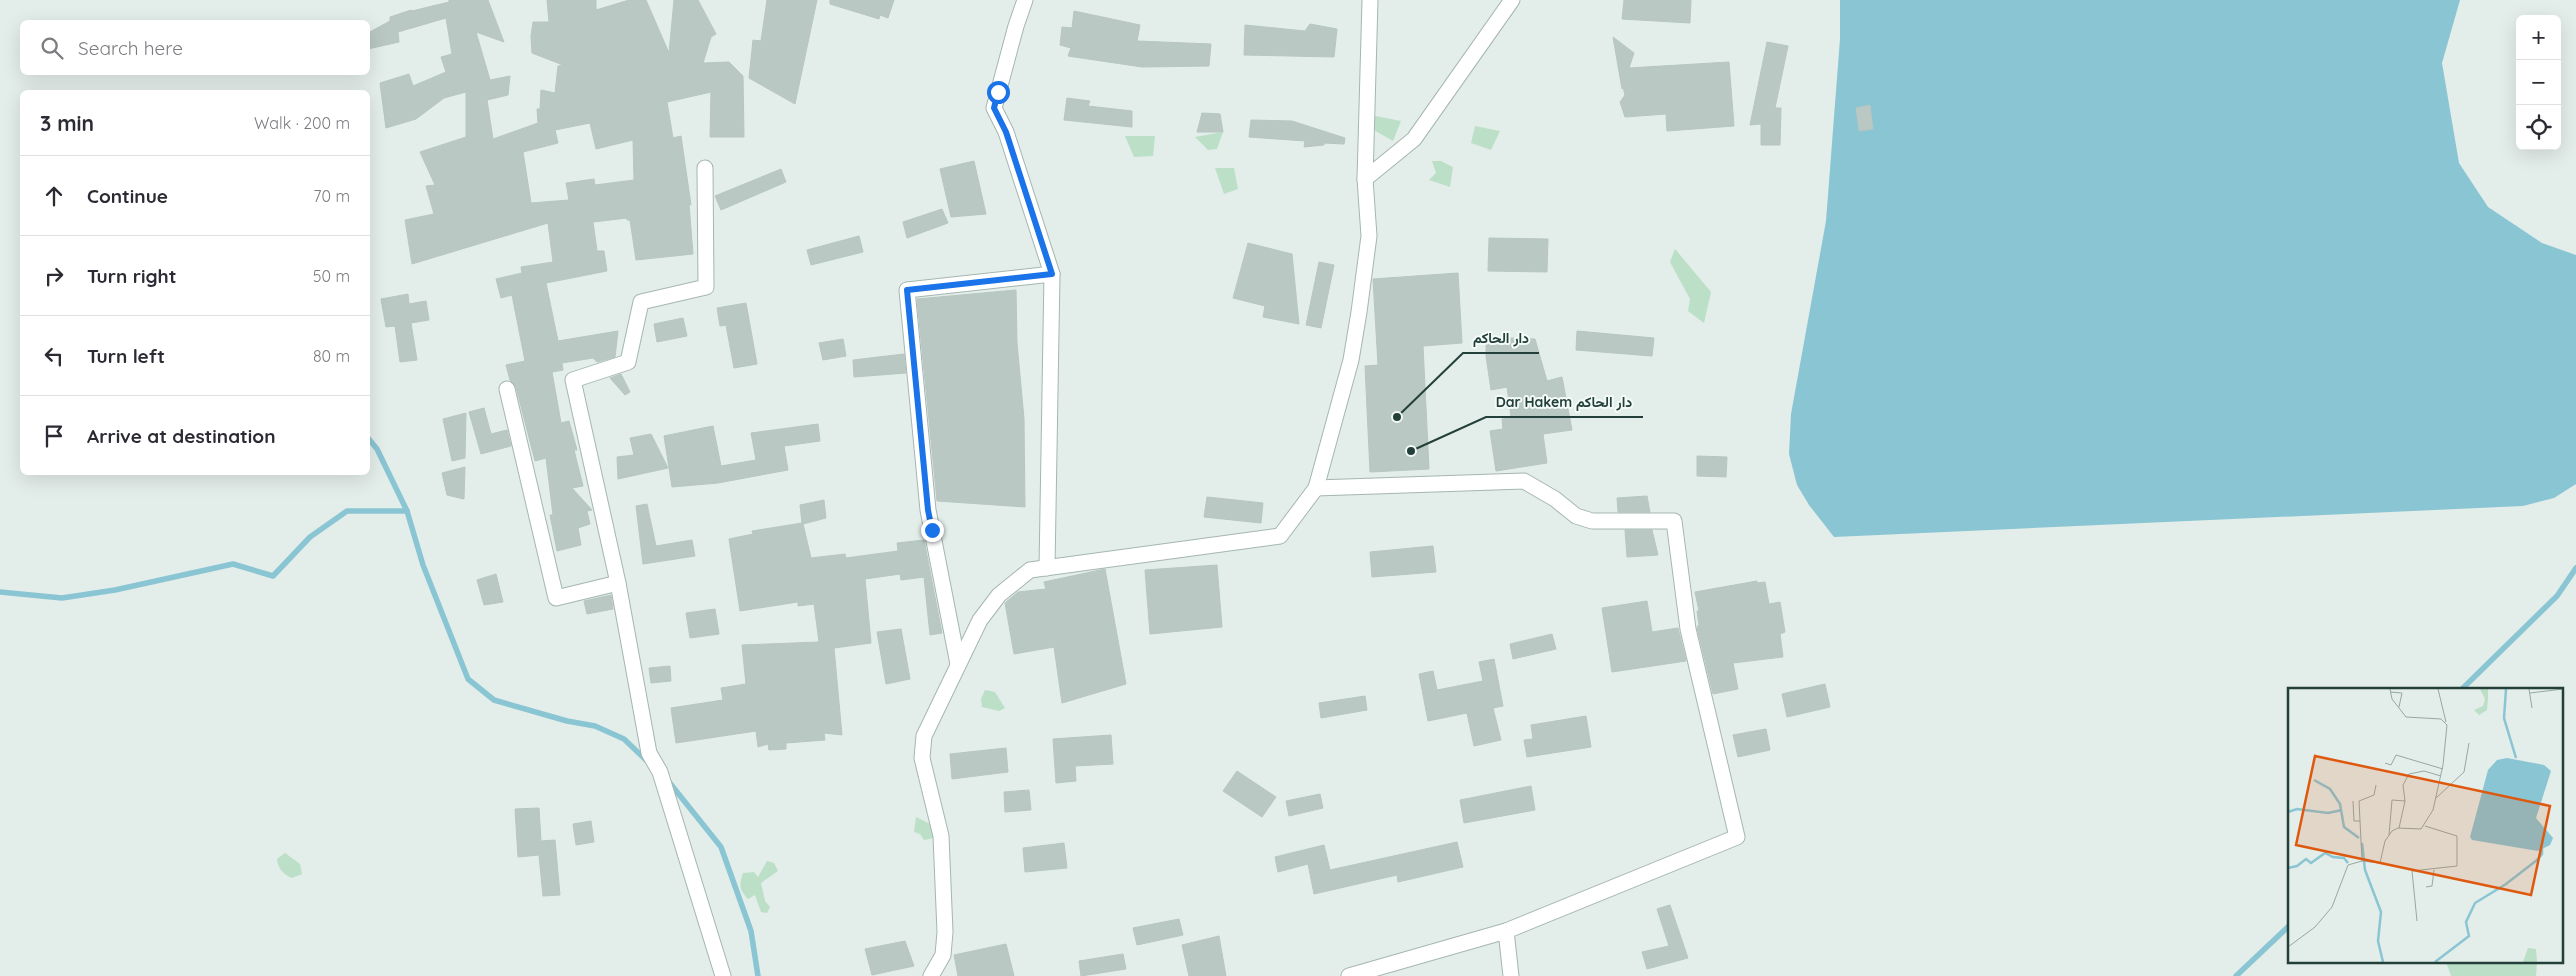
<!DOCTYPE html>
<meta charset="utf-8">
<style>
body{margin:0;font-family:Quicksand,Vazirmatn,sans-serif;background:#f7f7f7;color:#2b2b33}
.controls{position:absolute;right:15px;top:15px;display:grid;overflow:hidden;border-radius:8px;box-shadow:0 5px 20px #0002}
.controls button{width:45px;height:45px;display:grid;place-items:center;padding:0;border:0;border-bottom:1px solid #e1e1e2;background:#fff;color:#2b2b33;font:25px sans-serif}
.stop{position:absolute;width:15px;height:15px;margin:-11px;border:4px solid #1a73e8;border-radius:50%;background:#fff}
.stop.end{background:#1a73e8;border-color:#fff;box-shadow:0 1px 5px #0008}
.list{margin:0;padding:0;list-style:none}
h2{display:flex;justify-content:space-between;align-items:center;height:65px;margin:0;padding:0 20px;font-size:21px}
h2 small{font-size:16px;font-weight:400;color:#7c7c81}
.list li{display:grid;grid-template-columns:32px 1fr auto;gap:15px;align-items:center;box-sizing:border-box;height:80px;padding:0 20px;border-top:1px solid #e1e1e2}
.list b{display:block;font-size:19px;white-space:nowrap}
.list em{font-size:16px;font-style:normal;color:#7c7c81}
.icon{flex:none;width:28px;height:28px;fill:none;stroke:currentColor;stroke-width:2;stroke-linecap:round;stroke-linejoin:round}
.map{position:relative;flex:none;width:2576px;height:976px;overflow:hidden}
.search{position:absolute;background:#fff;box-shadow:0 5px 20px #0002;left:20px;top:20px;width:350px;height:55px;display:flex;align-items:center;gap:12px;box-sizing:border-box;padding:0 18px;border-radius:8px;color:#7c7c81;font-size:19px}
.panel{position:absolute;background:#fff;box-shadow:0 5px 20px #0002;left:20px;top:90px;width:350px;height:385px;border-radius:8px}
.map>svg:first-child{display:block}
.green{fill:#bcdfc7}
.water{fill:#8ac5d3}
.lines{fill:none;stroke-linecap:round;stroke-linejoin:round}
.stream{stroke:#8ac5d3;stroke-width:5.5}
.building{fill:#b9c8c3;stroke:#b6c7c1;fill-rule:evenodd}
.minor-casing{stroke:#a5b6b1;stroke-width:17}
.minor{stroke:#fff;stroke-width:15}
.route{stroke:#1a73e8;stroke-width:6}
.inset-river{fill:none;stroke:#8ac5d3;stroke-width:2.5}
.inset-road{fill:none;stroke:#96a8a3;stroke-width:1}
.view{fill:#de580e;fill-opacity:0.15;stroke:#de580e;stroke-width:2.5}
.inset-edge{fill:none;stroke:#224039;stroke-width:2.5}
.leader{fill:none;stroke:#224039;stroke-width:2}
.callout-dot{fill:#224039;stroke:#f4faf7;stroke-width:2}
.callout-label{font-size:14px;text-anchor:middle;font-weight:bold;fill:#224039;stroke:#f4faf7;stroke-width:4;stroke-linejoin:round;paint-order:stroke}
</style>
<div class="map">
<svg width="2576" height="976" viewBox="0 0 2576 976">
<rect width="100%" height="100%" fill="#e3ede9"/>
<g class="green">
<polygon points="1371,115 1401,121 1393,141 1372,129"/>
<polygon points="1475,126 1500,131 1491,150 1471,143"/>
<polygon points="1223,132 1217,149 1208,150 1195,137"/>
<polygon points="1125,136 1155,136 1153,156 1134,157"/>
<polygon points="1432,161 1441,161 1453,167 1450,187 1429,180 1436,173"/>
<polygon points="1215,168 1234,168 1238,189 1224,194"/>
<polygon points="1675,249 1711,292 1704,323 1688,311 1690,299 1670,262"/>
<polygon points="985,690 995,692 1005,708 999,711 982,707 981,699"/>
<polygon points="916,817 932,825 934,838 924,840 920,834 914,832"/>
<path d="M 285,853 L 300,864 L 302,874 L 292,878 C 283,874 278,869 277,859 Z"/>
<path d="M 767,861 L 774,863 L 778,871 L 761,883 L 765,901 L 770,907 L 767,913 L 761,912 L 755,895 L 748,899 C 739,890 739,884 743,873 L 754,872 L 758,877 Z"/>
<polygon points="2446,962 2537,962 2536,976 2451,976"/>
</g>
<polygon class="water" points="1840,0 2460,0 2442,63 2459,163 2488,207 2542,243 2576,255 2576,484 2554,498 2523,506 1834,537 1809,505 1797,485 1789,454 1791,414 1826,221 1840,39"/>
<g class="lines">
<g class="stream">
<polyline points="368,438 377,449 407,511 423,565 468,679 494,700 567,721 595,726 624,739 646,760"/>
<polyline points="0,592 62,598 115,590 233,564 273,576 310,537 347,511 407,511"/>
<polyline points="2461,690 2557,596 2576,568"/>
<polyline points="669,782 721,847 751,931 758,976"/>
<polyline points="2236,976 2290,925"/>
</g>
</g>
<g class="building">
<path d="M 449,0 L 488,0 L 504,42 L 476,32 L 490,80 L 510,76 L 508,95 L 487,100 L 493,139 L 538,123 L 537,109 L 540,109 L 541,90 L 555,93 L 558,66 L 563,65 L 532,53 L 531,36 L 533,22 L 549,22 L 547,0 L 596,0 L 596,10 L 629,0 L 646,0 L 669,53 L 674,0 L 698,0 L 716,34 L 711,37 L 703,63 L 729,62 L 743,76 L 744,137 L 710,137 L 711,92 L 667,102 L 673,138 L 681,136 L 691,205 L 689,204 L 693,254 L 636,260 L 630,220 L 627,220 L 627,218 L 593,222 L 597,251 L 604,251 L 607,271 L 546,283 L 558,341 L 618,331 L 615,357 L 597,362 L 593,358 L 562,363 L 563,370 L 552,372 L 561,423 L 569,421 L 577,450 L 574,450 L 583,486 L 572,488 L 592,510 L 587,511 L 590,524 L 578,528 L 581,545 L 557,551 L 550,515 L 553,515 L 546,458 L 535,461 L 516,387 L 510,380 L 506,365 L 525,361 L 512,295 L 501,298 L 496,279 L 522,273 L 521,267 L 553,262 L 548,223 L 412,264 L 405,220 L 434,214 L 426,186 L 435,185 L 420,152 L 466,137 L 466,92 L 444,98 L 416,119 L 386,128 L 380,83 L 409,74 L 413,86 L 446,72 L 441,57 L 452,54 L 446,18 L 398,32 L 399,42 L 368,49 L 368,33 L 390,21 L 390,17 L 411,10 L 412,11 L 449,2 ZM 590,123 L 596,149 L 633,140 L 634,180 L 595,185 L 594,179 L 566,183 L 569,200 L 531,203 L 523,152 L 558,143 L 555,130 Z"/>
<polygon points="767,0 817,0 795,104 749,78 753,40 761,41"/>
<polygon points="830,0 894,0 888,18 880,15 879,19 830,4"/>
<polygon points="1624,0 1691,0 1690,23 1622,19"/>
<polygon points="1074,11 1140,25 1137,41 1211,44 1209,66 1142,67 1068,56 1071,48 1060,45 1062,27 1072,28"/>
<polygon points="1310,24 1337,29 1334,57 1244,55 1245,25 1305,31"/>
<polygon points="1613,37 1634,53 1629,68 1729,62 1734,126 1667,131 1666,114 1625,117 1620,102 1625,95 1623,87 1622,89"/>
<polygon points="1767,42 1788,46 1775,108 1781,108 1780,145 1761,145 1761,124 1750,125"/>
<polygon points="1067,98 1090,101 1088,106 1132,111 1132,127 1064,120"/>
<polygon points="1870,105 1873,129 1859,131 1856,108"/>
<polygon points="1202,113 1220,114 1223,132 1197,132"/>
<polygon points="1251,120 1292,121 1345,138 1344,144 1324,143 1324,145 1304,147 1305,141 1249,137"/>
<polygon points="974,161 986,214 951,217 940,169"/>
<polygon points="781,169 786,182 721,210 715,196"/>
<polygon points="942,209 948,223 907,238 903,222"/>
<polygon points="859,236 863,252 811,265 807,250"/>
<polygon points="1489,238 1548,239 1547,272 1488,271"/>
<polygon points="1248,243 1292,254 1299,324 1263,317 1265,306 1233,298"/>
<polygon points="1319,262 1334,265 1321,328 1306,325"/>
<polygon points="1458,273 1462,343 1423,346 1429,469 1370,472 1365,366 1378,365 1373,279"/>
<polygon points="1016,290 1017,343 1024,419 1025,507 937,501 917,299"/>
<polygon points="408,294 409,304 426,301 429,320 411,323 417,360 400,362 395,326 386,327 381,299"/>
<polygon points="746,303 757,364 734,368 726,325 720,326 717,308"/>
<polygon points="683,318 687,336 657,342 654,324"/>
<polygon points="1577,331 1654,338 1652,356 1576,350"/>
<polygon points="1486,337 1535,339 1547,381 1562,377 1572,430 1543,434 1547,463 1496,471 1490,431 1503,429 1502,419 1511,417 1507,387 1491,390 1486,356"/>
<polygon points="843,339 846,356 823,360 819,343"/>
<polygon points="904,354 906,373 854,377 853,360"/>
<polygon points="621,374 630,392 625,395 610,378"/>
<polygon points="484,408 491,434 507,430 511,446 481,454 469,412"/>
<polygon points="466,413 465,458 452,461 443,419"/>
<polygon points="818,424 820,441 784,446 788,470 718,483 672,487 664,436 713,426 721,466 756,460 751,433"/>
<polygon points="651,434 668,468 618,479 617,457 634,455 630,438"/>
<polygon points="1697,456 1727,457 1726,477 1697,476"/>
<polygon points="465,467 464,499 447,495 442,473"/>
<polygon points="1647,496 1650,512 1618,512 1617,498"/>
<polygon points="1207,497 1263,503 1261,523 1204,517"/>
<polygon points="824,500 826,518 803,524 811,558 845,554 846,558 898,551 897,543 924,540 942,633 930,635 924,577 901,580 900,574 865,579 871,643 834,648 842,735 824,733 825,740 786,743 786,749 769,750 768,744 758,747 756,731 676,743 671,708 723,700 721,688 746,684 742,645 819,642 814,604 798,606 798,602 740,611 729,539 753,534 752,531 802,523 800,505"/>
<polygon points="647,504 656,546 692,540 695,556 643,564 636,506"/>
<polygon points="1625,530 1652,530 1658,555 1627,557"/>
<polygon points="1433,546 1436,572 1372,577 1370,552"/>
<polygon points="1217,565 1222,627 1150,634 1145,570"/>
<polygon points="1105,569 1126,684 1062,703 1054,647 1014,654 1005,603 1018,592 1046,589 1044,582"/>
<polygon points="496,574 503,602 484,605 477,580"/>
<polygon points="1757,581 1757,583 1765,582 1769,604 1780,602 1785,632 1780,634 1783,657 1733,663 1738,689 1713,694 1697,627 1699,625 1697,611 1699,611 1695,592"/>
<polygon points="611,595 613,609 587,614 584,601"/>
<polygon points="1647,601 1652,632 1678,628 1686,661 1612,672 1602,608"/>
<polygon points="715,609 719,634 690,638 686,613"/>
<polygon points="901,629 910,679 886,684 877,632"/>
<polygon points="1552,634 1556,649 1513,659 1510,644"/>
<polygon points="1494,659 1503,706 1493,708 1501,740 1474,746 1467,713 1428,721 1419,674 1433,671 1437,690 1483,681 1479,662"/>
<polygon points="670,666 671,681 651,683 649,668"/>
<polygon points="1825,684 1830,707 1787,717 1782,694"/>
<polygon points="1365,696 1367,710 1321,718 1319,703"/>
<polygon points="1586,716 1591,747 1527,757 1524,740 1533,739 1531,725"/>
<polygon points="1766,729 1770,750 1738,757 1733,735"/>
<polygon points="1111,735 1113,764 1075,766 1076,781 1056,783 1053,739"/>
<polygon points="1006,748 1008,772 952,779 950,754"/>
<polygon points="1237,771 1276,797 1262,817 1223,791"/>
<polygon points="1531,786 1535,810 1464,823 1460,800"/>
<polygon points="1029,790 1031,810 1005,812 1004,792"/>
<polygon points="1320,794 1323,808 1289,816 1286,801"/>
<polygon points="539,808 541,841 555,840 560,895 543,896 539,855 518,857 515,809"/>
<polygon points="591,821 594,842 576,845 573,824"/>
<polygon points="1457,842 1463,867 1398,882 1397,875 1314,894 1308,864 1278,872 1275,857 1324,845 1330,870"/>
<polygon points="1064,843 1067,868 1025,872 1023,848"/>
<polygon points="1670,905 1688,958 1647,969 1642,952 1669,946 1657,909"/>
<polygon points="1179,919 1183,935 1137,945 1133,928"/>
<polygon points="1219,936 1226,976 1189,976 1182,945"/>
<polygon points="905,941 914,966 872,975 865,949"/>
<polygon points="1006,944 1014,976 958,976 954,955"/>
<polygon points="1123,954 1126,969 1081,976 1079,961"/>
</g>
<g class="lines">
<g class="minor-casing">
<g id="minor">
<polyline points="1025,0 1016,26 994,108 1006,132 1052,274 1047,568"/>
<polyline points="705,168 706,287 641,302 628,362 573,380 618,583 649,753 660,772 723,976"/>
<polyline points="1365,179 1414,139 1512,0"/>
<polyline points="507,389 556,598 618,583"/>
<polyline points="1316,488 1524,481 1555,499 1576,516 1592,521 1674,521 1688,629 1737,837 1506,931 1349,976"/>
<polyline points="958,664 928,510 907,290 1052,274"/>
<polyline points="1506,931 1511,976"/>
<polyline points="931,976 943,955 945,932 941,836 922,758 924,736 980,620 999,595 1030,570 1280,536 1316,488 1351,360 1359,312 1369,236 1365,179 1370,0"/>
</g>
</g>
<use href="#minor" class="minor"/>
</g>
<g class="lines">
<polyline class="route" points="932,530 928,510 907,290 1052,274 1006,132 994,108 998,92"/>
</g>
<g transform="translate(2288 688)">
<rect width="275" height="275" fill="#e3ede9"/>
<path d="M 192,1 L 200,1 L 200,10 L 199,22 L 191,27 L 186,22 L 195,18 L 197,11 ZM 240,260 L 248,261 L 249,274 L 235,274 Z" fill="#bcdfc7"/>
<path d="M 219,70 L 256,77 L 263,83 L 248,130 L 265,150 L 262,157 L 250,163 L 184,152 L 182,149 L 200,82 L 209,72 Z" fill="#8ac5d3"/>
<path class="inset-river" d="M 218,1 L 216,30 L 228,70M 26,92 L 42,101 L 52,116 L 56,139 L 71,150M 0,124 L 9,121 L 40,125 L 54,122M 74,155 L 77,182 L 93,224 L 90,253 L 95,274M 0,180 L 9,178 L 18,171 L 23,175 L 37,165 L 45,169 L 56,170 L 60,175M 147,274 L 181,248 L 178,234 L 187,215 L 218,196 L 249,172 L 254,166 L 254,160"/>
<path class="inset-road" d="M 150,1 L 158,34M 241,1 L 244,20M 102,4 L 114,5 L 111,19M 242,5 L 275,1M 97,75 L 103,77 L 108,67 L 155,81M 148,110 L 176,84 L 181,55M 65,113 L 66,133 L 72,133M 111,140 L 117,113 L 115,97 L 121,86 L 136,83 L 153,88M 101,147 L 104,112 L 117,113M 74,173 L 71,113 L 86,107 L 88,97M 138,199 L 144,198 L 146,182M 129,233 L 124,183 L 169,178 L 169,148 L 137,138M 0,259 L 27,239 L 44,219 L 60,177 L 74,173 L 92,175 L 97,153 L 104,143 L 110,140 L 133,141 L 145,122 L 155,77 L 159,37 L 153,31 L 118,29 L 104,11 L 102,1"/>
<path class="view" d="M 27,68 L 262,118 L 243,207 L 8,157 Z"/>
<rect width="275" height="275" class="inset-edge"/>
</g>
<path class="leader" d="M1397 417L1463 353H1539M1411 451L1486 417H1643"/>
<g class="callout-dot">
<circle cx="1397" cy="417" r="5"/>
<circle cx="1411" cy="451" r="5"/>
</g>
<g class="callout-label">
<text x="1501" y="343">دار الحاكم</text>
<text x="1564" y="407">Dar Hakem دار الحاكم</text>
</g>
</svg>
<div class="controls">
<button>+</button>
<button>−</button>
<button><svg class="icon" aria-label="locate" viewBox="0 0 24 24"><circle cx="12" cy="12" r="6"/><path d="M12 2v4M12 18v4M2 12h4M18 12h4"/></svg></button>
</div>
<div class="stop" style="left:998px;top:92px"></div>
<div class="stop end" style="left:932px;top:530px"></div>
<div class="search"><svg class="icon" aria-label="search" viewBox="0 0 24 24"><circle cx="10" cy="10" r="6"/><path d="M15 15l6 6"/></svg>Search here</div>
<section class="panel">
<h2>3 min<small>Walk · 200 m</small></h2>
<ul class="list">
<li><svg class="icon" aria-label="ahead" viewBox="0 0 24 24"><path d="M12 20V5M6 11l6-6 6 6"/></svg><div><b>Continue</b></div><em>70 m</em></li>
<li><svg class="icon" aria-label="right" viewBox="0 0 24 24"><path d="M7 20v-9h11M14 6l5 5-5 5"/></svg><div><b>Turn right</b></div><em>50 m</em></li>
<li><svg class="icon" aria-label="left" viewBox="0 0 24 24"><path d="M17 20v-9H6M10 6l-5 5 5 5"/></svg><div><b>Turn left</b></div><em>80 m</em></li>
<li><svg class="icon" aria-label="arrive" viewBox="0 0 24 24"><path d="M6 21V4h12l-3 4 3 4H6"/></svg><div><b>Arrive at destination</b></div></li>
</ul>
</section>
</div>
